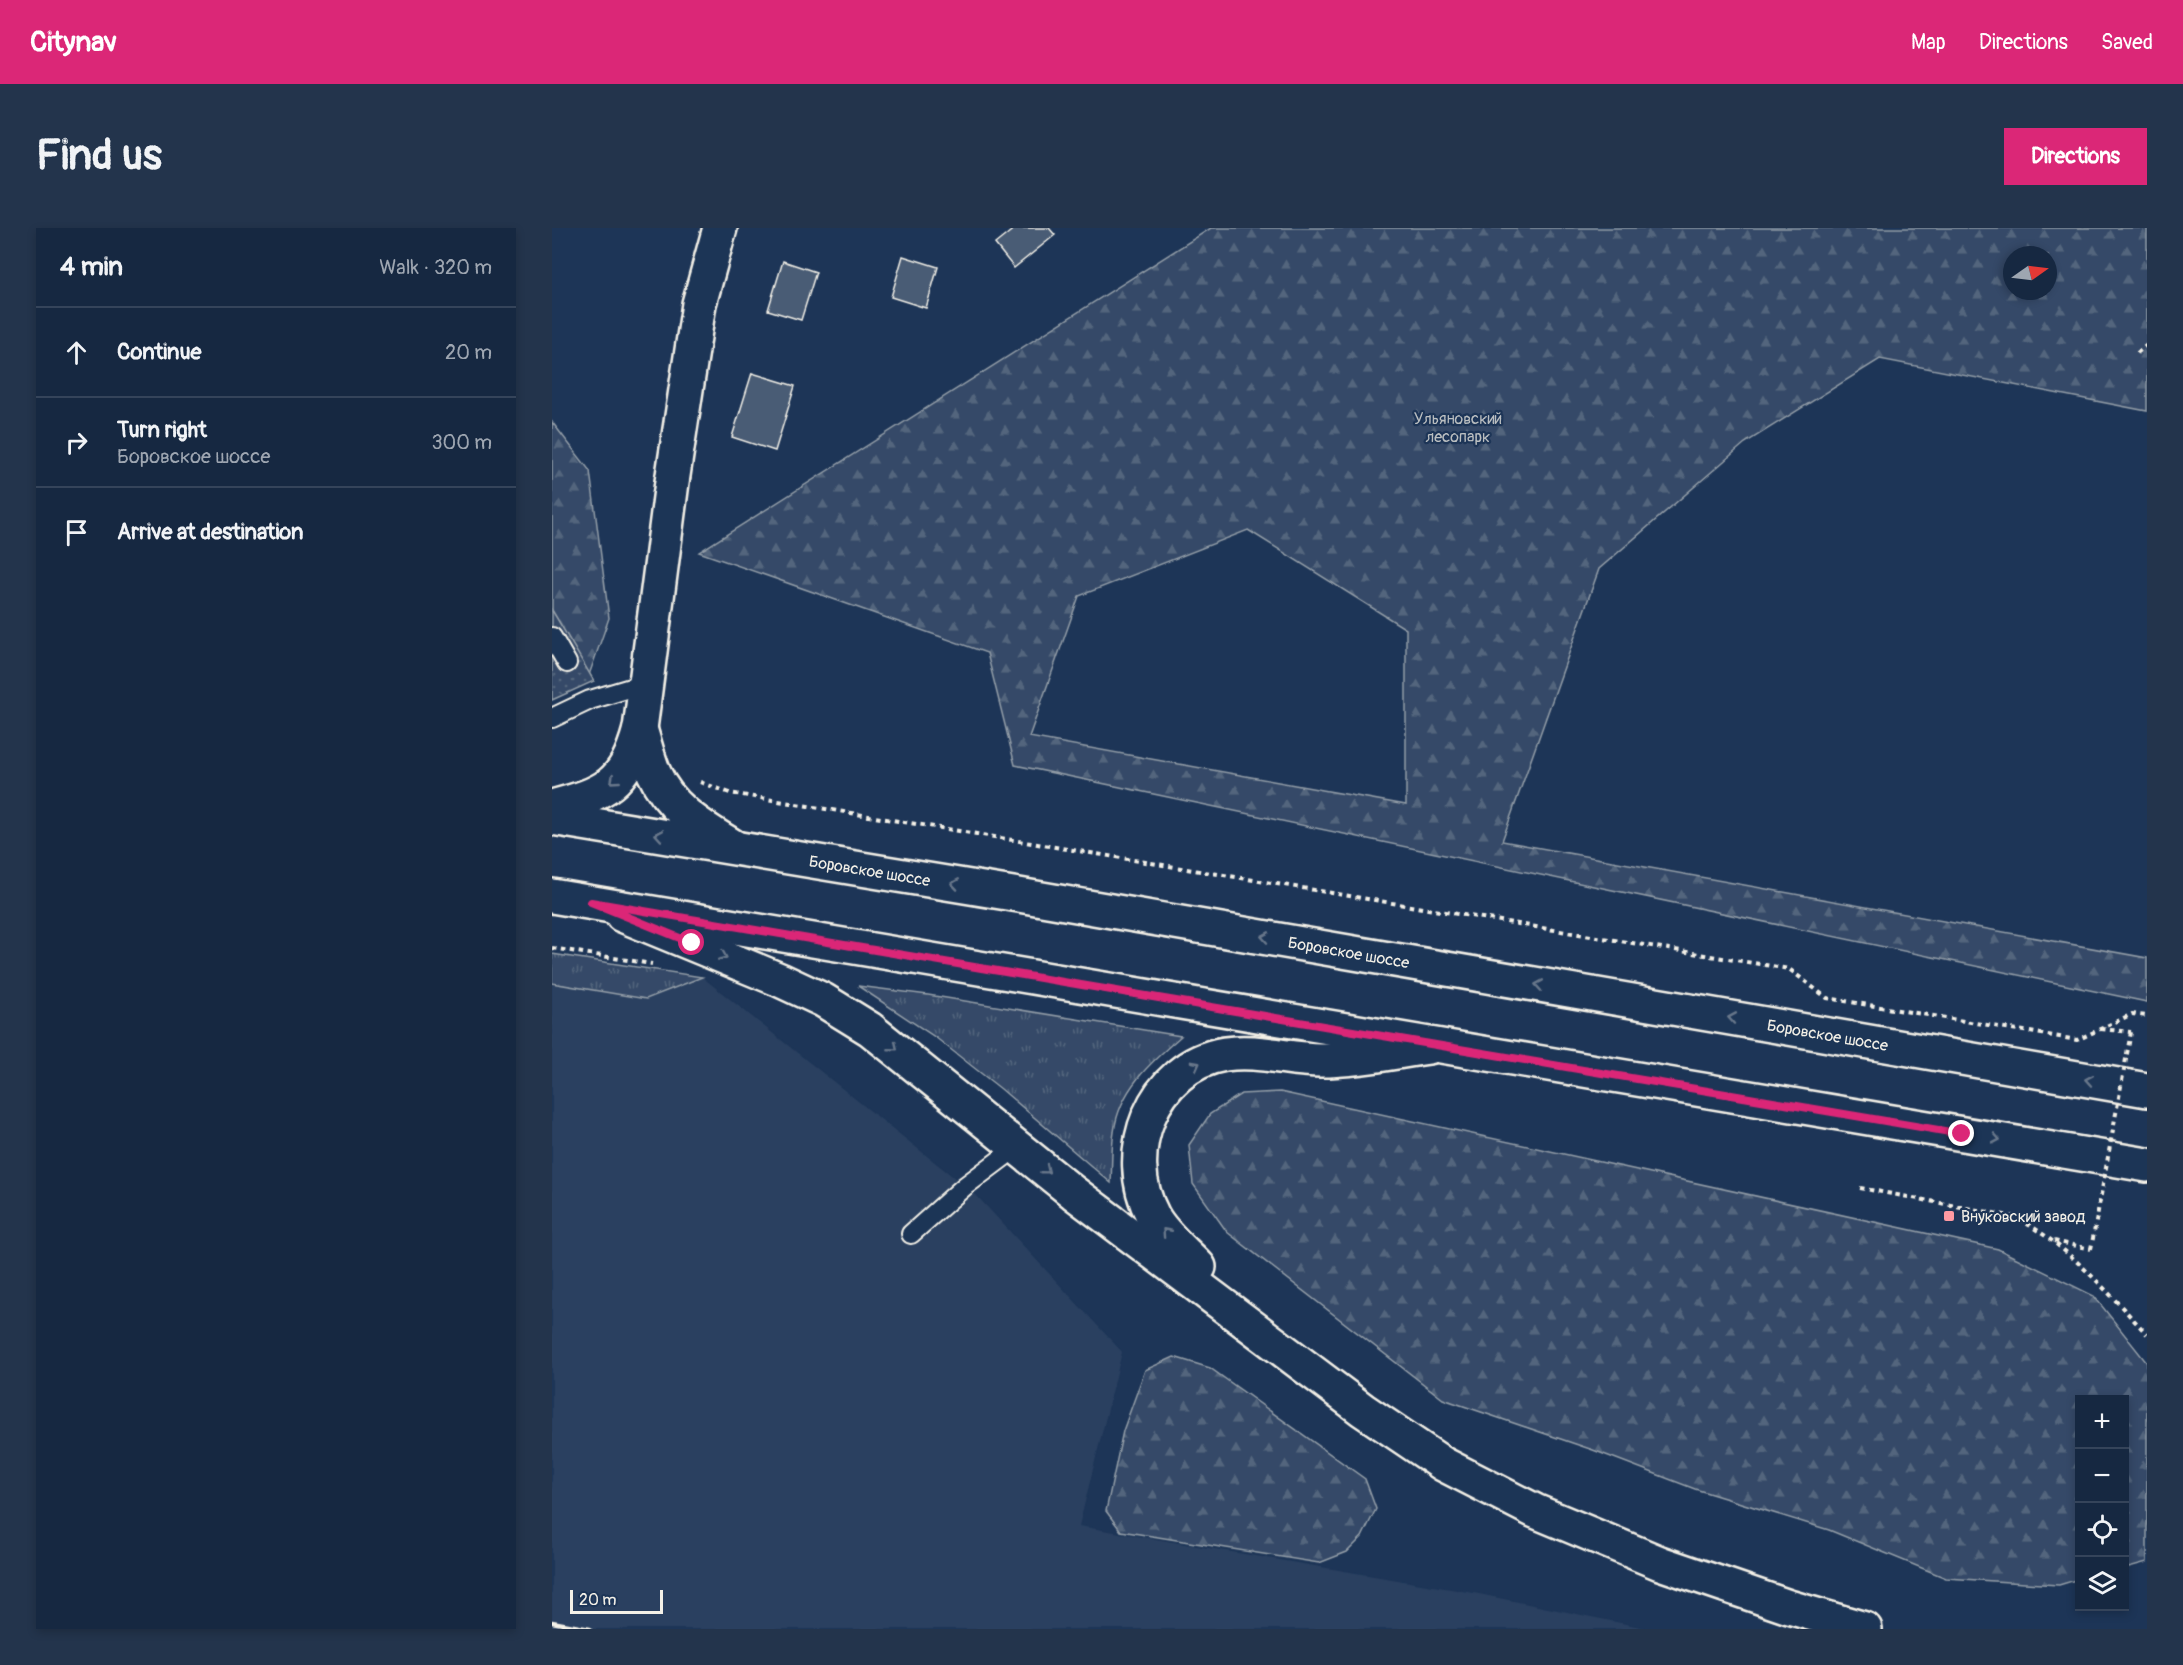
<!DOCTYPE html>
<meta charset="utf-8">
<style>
body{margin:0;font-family:Pangolin,sans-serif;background:#23344c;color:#f1f3f6}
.controls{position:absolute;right:18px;bottom:18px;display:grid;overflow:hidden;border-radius:0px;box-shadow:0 3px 9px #0003}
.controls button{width:54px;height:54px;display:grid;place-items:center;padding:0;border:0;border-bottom:2px solid #35445a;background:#162841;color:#f1f3f6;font:30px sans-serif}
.compass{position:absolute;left:1451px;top:18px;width:54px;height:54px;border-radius:50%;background:#162841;box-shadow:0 3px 9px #0003;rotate:76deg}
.scale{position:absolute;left:18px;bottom:15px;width:93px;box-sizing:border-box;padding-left:6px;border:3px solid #f4f1e8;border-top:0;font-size:16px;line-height:21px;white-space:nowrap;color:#f4f1e8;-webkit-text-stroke:4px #1d3557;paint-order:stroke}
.stop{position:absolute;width:18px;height:18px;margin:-14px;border:4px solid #db2777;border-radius:50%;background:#fff}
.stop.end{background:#db2777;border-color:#fff;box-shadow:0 2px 6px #0008}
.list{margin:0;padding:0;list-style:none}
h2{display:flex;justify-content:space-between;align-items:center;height:78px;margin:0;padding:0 24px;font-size:26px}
h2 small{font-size:20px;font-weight:400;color:#9ea6b1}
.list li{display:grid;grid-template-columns:39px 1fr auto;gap:18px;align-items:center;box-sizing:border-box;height:90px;padding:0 24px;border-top:2px solid #35445a}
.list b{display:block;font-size:22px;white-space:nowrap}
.list p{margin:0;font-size:20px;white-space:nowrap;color:#9ea6b1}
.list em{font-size:20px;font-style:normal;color:#9ea6b1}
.icon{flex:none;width:33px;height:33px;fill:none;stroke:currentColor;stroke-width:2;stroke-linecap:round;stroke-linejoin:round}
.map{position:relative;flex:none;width:1595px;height:1401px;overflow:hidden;border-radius:0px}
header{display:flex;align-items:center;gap:36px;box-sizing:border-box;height:84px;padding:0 30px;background:#db2777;color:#fff}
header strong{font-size:28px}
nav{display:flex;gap:33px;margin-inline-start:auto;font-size:21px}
.intro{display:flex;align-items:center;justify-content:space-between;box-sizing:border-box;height:144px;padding:0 36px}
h1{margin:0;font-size:42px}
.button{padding:15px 27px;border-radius:0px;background:#db2777;color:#fff;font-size:21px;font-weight:700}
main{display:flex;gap:36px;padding:0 36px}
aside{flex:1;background:#162841;border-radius:0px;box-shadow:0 3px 9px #0003}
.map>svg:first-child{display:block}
.built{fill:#2a4060}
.grass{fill:url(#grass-tufts);stroke:#949ea8;stroke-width:1.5}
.forest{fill:url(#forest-firs);stroke:#949ea8;stroke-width:1.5;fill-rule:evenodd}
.garden{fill:url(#garden-dots);stroke:#949ea8;stroke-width:1.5}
.building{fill:#485b74;stroke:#f4f1e8;stroke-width:1.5}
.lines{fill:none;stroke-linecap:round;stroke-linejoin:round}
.service-casing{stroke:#f4f1e8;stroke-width:22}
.minor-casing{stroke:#f4f1e8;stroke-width:38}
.tertiary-casing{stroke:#f4f1e8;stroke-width:38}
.primary-casing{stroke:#f4f1e8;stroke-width:38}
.path{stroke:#f4f1e8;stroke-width:4;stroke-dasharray:4.5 4.5;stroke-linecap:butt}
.service{stroke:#1d3557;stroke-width:18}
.minor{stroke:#1d3557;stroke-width:33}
.tertiary{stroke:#1d3557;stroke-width:33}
.primary{stroke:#1d3557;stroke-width:33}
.rail{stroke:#f4f1e8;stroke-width:4.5}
.path-bridge{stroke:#f4f1e8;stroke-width:4;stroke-dasharray:4.5 4.5;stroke-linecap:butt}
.oneway{stroke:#68778a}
.route{stroke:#db2777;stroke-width:8}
.poi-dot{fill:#ff9aa2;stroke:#1d3557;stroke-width:2}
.labels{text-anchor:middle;stroke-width:4.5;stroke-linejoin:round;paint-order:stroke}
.park-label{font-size:16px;fill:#bbbfc1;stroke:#1d3557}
.street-label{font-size:16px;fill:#f4f1e8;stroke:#1d3557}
.poi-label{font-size:16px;fill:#f4f1e8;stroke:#1d3557;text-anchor:start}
</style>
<header>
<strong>Citynav</strong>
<nav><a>Map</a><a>Directions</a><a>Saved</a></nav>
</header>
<div class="intro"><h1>Find us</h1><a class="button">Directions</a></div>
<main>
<aside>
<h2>4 min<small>Walk · 320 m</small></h2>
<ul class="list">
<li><svg class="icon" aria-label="ahead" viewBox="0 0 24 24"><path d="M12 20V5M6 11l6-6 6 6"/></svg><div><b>Continue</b></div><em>20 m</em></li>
<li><svg class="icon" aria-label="right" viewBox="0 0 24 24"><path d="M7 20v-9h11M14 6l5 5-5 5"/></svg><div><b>Turn right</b><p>Боровское шоссе</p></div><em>300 m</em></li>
<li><svg class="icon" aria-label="arrive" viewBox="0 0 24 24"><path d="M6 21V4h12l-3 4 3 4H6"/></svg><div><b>Arrive at destination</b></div></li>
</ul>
</aside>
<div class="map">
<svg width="1595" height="1401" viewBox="0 0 1595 1401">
<defs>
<pattern id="grass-tufts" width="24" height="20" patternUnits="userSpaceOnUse" patternTransform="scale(1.5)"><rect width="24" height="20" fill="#354a67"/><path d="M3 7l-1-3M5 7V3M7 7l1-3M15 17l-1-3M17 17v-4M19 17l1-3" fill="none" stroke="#53657d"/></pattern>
<pattern id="forest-firs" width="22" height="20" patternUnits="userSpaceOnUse" patternTransform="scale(1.5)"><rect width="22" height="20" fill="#354a67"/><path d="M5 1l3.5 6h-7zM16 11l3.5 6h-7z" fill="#53657d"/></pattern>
<pattern id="garden-dots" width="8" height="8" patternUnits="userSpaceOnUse" patternTransform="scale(1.5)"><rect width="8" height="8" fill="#354a67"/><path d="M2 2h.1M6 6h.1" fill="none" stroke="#53657d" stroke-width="1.8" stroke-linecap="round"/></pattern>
</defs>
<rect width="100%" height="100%" fill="#1d3557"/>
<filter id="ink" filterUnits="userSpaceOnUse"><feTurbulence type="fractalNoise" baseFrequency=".0167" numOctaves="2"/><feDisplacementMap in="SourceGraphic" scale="12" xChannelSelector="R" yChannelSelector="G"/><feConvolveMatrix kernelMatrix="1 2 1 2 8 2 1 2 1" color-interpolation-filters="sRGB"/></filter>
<g filter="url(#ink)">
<polygon class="built" points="150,749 424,967 570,1124 527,1298 922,1365 1098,1401 0,1401 0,755 94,771"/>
<g class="grass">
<polygon points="0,726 150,749 94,771 0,755"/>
<path d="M 306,758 L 376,767 L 629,808 C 599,834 567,862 562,904 C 559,921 560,939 559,955 L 449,861 L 383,809 Z"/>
</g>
<g class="forest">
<path d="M 659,0 L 1595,0 L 1595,183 L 1328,131 L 1193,215 L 1047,341 L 950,613 L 1595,730 L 1595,774 L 463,537 L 435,425 L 147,324 ZM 1460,27 L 1496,27 L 1496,63 L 1460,63 ZM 696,302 L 854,401 L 854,577 L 477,509 L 527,368 Z"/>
<polygon points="0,194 38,243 57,390 37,447 0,383"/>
<polygon points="728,864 1446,1021 1542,1068 1595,1135 1595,1334 1573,1340 1572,1172 1528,1172 1527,1351 1507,1357 1394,1350 1277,1302 1143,1261 1041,1222 891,1171 675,1004 641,956 637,917 658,886 689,866"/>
<polygon points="622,1129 658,1140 813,1251 824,1281 810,1309 795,1324 767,1335 569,1303 554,1283 571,1203 593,1142"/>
</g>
<polygon class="garden" points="0,382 42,453 0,472"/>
<g class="building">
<polygon points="463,0 497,0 503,7 462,40 443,16"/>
<polygon points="351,28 386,39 374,80 339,69"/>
<polygon points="231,33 264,44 249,92 216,82"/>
<polygon points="200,145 243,158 223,223 180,209"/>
</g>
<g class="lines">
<g class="service-casing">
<g id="service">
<polyline points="0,409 15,435"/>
<polyline points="0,490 38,472 95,455"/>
<polyline points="359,1006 413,958 465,919"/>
</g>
</g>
<g class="minor-casing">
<g id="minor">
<path d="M 88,501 C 93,516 96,531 102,545 C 118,581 150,599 182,619"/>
<path d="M 0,579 C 53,565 73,557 88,501 L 120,254 L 147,76 L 168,0"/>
</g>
</g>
<g class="tertiary-casing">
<g id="tertiary">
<polyline points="70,687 228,752 271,772 318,801 522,965 811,1182 891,1236 983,1283 1108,1335 1237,1379 1313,1401"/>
<path d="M 647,1039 C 632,1023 611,1007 601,988 C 567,926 600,838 673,826 C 705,821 737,832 768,832 C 804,832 841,824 877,819"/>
</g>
</g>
<g class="primary-casing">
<g id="primary">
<path id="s1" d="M 0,590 L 461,666 L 1595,862"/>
<polyline points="0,668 1595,937"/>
</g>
</g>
<g class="path">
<polyline points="1585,125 1595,117"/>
<polyline points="148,554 178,565 1237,741 1275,770 1525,812 1580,786 1595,788"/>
<polyline points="0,720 100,736"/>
<polyline points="1549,801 1579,804"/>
<path d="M 1308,960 L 1463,989 C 1515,1016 1555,1064 1595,1106"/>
<polyline points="1502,1013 1539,1021"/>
</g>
<use href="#service" class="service"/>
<use href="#minor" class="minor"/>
<use href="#tertiary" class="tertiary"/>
<use href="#primary" class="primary"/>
<polyline class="rail" points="0,1394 38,1401"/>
<polyline class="path-bridge" points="1539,1021 1579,804"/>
</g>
<defs><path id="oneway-chevron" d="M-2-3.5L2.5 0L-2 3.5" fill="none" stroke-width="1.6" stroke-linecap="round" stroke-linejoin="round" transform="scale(1.5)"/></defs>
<g class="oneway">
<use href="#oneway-chevron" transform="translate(62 552) rotate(139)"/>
<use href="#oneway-chevron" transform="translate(107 607) rotate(-170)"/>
<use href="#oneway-chevron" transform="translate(403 656) rotate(-171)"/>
<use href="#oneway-chevron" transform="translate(713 709) rotate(-170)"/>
<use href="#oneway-chevron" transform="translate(171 728) rotate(23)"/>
<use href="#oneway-chevron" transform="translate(987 757) rotate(-170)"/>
<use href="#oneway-chevron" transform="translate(1180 790) rotate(-170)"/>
<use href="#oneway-chevron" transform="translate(342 819) rotate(39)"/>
<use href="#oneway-chevron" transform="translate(644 837) rotate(-28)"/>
<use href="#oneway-chevron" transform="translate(1537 852) rotate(-170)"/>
<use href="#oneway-chevron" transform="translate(1444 911) rotate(10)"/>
<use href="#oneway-chevron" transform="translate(494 942) rotate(39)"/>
<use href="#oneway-chevron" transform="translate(614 1004) rotate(-132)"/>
</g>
</g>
<g class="lines" filter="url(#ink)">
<polyline class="route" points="140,715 39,674 1410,906"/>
</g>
<rect class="poi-dot" x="1391" y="982" width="12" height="12" rx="3"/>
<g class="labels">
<g class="park-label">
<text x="906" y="196">Ульяновский<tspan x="906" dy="18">лесопарк</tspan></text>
</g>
<g class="street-label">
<text dy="6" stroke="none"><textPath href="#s1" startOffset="322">Боровское шоссе</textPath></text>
<text dy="6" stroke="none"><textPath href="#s1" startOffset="808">Боровское шоссе</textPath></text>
<text dy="6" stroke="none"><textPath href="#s1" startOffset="1294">Боровское шоссе</textPath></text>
</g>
<g class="poi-label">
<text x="1409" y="994">Внуковский завод</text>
</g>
</g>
</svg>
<div class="controls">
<button>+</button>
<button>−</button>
<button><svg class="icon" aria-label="locate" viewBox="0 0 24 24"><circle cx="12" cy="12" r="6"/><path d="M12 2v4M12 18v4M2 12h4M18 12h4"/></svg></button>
<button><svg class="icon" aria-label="layers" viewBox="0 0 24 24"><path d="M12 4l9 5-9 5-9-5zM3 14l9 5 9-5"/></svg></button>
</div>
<svg class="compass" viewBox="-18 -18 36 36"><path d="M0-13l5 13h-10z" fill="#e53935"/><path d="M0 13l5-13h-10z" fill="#9ea6b1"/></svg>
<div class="scale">20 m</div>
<div class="stop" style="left:140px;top:715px"></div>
<div class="stop end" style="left:1410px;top:906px"></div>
</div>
</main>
